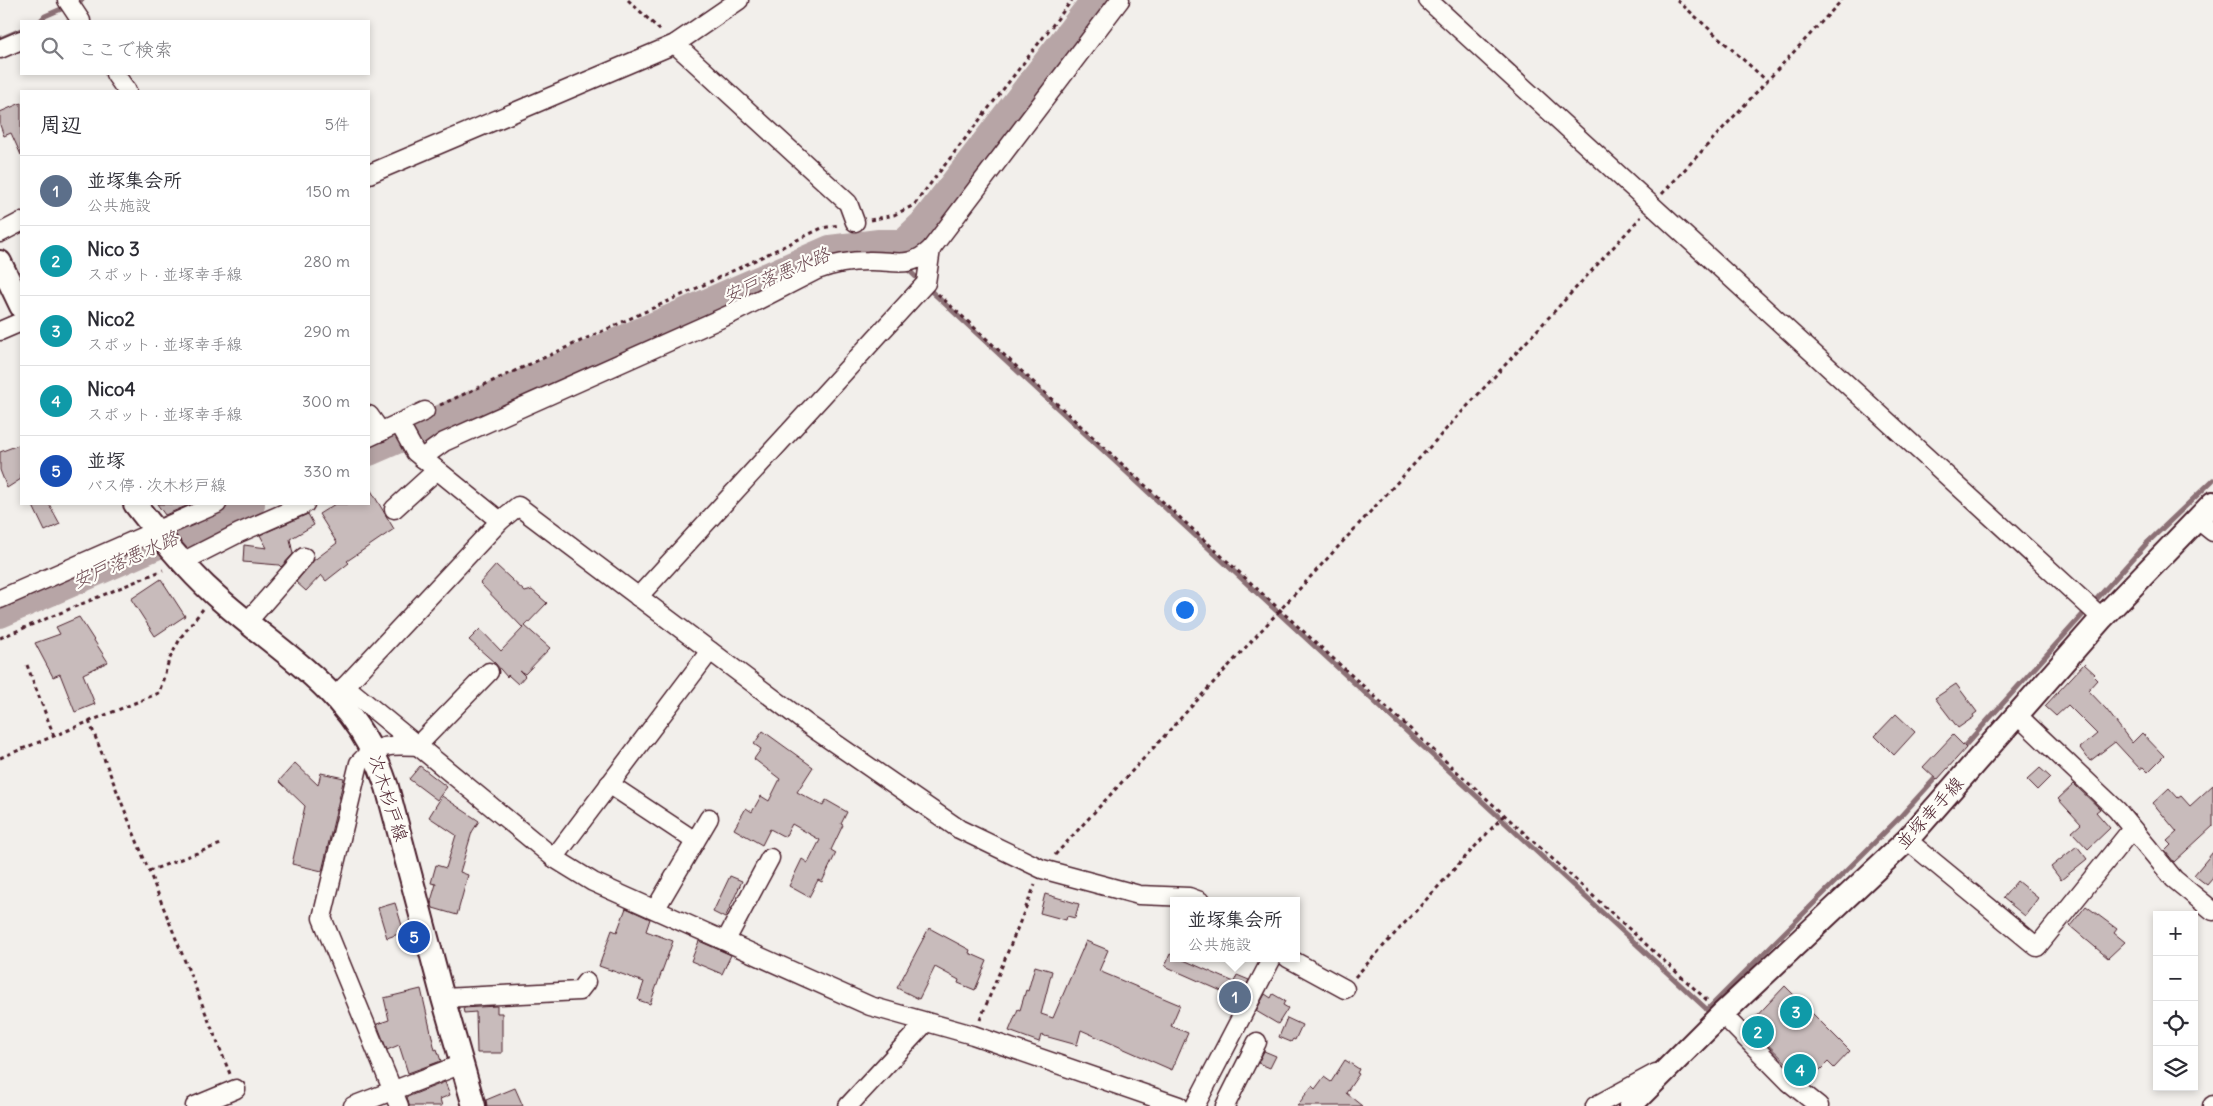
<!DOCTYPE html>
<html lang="ja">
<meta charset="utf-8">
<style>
body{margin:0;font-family:Delius,"Klee One",sans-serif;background:#f2f2f3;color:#2b2b33}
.controls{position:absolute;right:15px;bottom:15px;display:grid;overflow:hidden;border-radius:0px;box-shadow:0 2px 8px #0003}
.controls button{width:45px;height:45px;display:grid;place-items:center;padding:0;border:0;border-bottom:1px solid #e1e1e2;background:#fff;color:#2b2b33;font:25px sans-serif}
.you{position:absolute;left:1184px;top:609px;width:18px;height:18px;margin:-12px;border:4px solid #fff;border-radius:50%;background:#1a73e8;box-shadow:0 0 0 8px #1a73e833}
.badge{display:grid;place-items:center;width:32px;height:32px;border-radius:50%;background:#b45309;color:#fff;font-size:16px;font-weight:700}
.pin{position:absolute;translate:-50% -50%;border:2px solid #fff;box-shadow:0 1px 5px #0006}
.popup{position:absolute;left:1170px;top:897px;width:130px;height:65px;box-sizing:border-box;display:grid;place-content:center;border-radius:0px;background:#fff;filter:drop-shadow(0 1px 4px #0005);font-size:16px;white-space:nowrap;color:#7c7c81}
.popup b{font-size:19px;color:#2b2b33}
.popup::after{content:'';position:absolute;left:50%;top:100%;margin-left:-10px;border:10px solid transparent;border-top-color:#fff}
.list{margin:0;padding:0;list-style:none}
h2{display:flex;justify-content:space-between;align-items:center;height:65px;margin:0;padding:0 20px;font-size:21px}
h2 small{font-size:16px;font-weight:400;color:#7c7c81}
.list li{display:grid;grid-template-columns:32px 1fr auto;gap:15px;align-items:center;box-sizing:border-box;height:70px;padding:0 20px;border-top:1px solid #e1e1e2}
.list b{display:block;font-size:19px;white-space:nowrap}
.list p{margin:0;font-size:16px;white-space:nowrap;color:#7c7c81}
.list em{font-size:16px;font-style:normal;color:#7c7c81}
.icon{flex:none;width:28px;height:28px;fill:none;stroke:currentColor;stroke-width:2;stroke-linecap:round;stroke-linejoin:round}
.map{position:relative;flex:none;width:2213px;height:1106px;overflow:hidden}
.search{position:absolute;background:#fff;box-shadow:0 2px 8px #0003;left:20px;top:20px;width:350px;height:55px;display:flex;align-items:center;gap:12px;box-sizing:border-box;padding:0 18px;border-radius:0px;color:#7c7c81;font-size:19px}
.panel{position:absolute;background:#fff;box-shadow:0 2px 8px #0003;left:20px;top:90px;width:350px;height:415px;border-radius:0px}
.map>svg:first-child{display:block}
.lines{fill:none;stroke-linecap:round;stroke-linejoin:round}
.stream{stroke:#8b6f75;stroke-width:5}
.river{stroke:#b7a5a6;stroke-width:30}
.building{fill:#c8bbbb;stroke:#4a1f2b}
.minor-casing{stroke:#4a1f2b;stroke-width:21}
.major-casing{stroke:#4a1f2b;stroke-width:26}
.path{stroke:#4a1f2b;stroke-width:3;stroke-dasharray:4 4;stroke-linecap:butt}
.minor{stroke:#fdfcf7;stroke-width:18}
.major{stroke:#fdfcf7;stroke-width:22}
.labels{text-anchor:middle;stroke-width:4.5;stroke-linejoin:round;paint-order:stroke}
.street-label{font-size:18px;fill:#4a1f2b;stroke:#fdfcf7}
.water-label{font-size:19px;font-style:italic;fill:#704e56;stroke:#fdfcf7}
</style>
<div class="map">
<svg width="2213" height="1106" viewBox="0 0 2213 1106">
<rect width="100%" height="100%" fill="#f2efeb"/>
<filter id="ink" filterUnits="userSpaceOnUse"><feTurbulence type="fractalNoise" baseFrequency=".02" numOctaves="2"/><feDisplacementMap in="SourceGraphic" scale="10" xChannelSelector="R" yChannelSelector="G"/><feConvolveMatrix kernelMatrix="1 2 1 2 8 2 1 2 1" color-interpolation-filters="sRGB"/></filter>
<g filter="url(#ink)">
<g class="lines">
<g class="stream">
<polyline points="40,21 45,16 82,0"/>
<polyline points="0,39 21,30"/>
<polyline points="879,244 894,257"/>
<polyline points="904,266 1714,1016"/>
<polyline points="1961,750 2147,543 2213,480"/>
<polyline points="1707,1010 1900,817 1940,773"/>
</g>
<g class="river">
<polyline points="369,451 830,250 879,244 903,244 924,224 1096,0"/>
<polyline points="0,613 250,504"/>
</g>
</g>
<g class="building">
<polygon points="21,103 21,155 11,133 4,136 0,125 0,112"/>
<polygon points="21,444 21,479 7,488 0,470 0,452"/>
<polygon points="369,487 394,529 347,561 349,563 326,581 321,575 306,591 296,582 313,561 337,543 319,514 335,504 369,504"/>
<polygon points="32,504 49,504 60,524 45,531"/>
<polygon points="157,504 191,504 165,515"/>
<polygon points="308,514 314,525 290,539 293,554 281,567 279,565 243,562 244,545 267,548 260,535"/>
<polygon points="496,565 525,592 532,590 547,603 525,626 550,648 525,674 520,671 525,676 518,684 508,675 507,677 495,663 469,640 480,629 501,651 523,628 480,583"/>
<polygon points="161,579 185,616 155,636 131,599"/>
<polygon points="79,617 108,662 83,674 95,704 75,712 60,674 53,677 35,643 60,634 56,627"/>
<polygon points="2084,664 2095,674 2093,676 2097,680 2088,690 2106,709 2132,743 2142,733 2164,756 2148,772 2143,767 2140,769 2115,742 2090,761 2080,748 2097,734 2068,705 2056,716 2045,706"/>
<polygon points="1956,684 1977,712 1973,715 1974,717 1958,728 1935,698"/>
<polygon points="1896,714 1915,732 1894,755 1875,736"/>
<polygon points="763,731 813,767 797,792 823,806 826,800 847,812 841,824 843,825 831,850 836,853 822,882 818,880 809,897 789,886 802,859 808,863 820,840 792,824 785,837 770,829 762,845 734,829 746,808 752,812 761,796 769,801 780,779 754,759 761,749 754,744"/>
<polygon points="1953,735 1966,748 1937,780 1923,767"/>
<polygon points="295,763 318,785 321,773 344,778 322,871 292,864 305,806 279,781"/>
<polygon points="420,766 447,787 437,800 409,779"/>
<polygon points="2040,768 2050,777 2037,790 2027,780"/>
<polygon points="2074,784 2100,809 2096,812 2110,828 2088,849 2072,832 2081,824 2058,799"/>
<polygon points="2213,785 2213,826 2174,862 2165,851 2171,845 2167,841 2177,832 2153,803 2169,788 2178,798 2181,796 2190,806"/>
<polygon points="442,796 479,821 472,832 460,872 468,875 457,915 433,908 431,901 436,884 431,883 436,865 446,868 456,835 429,817"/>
<polygon points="2077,846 2087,859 2061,880 2051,867"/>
<polygon points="2213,852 2213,878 2207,885 2194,875"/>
<polygon points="730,876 742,881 725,918 713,912"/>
<polygon points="2017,881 2038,898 2025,916 2003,898"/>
<polygon points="1045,894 1079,904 1075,918 1067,916 1066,920 1040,913"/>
<polygon points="395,903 404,932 387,938 378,908"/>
<polygon points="2086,906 2117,929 2114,933 2125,942 2108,958 2070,926"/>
<polygon points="626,908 650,919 646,931 673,941 650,1004 638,1000 644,982 599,966 612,930 617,932"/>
<polygon points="929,928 970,950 969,953 987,961 975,990 958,983 959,980 935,967 919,999 897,988"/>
<polygon points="699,941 731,955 722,974 691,961"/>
<polygon points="1086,941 1108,950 1099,971 1180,1005 1171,1026 1188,1033 1172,1070 1081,1030 1077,1045 1041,1035 1039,1042 1009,1031 1018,1009 1020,1010 1026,990 1028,991 1035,966 1052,971 1041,1014 1053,1018"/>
<polygon points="1170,954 1174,956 1174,958 1179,958 1234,982 1237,975 1249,980 1233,1010 1223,1006 1228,994 1165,966"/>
<polygon points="1785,986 1850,1051 1834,1068 1828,1062 1807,1083 1748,1025"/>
<polygon points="421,989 435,1050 437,1049 441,1061 408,1073 399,1045 387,1050 377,1024 389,1020 384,998"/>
<polygon points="1265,994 1271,998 1273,994 1285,1001 1283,1005 1288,1008 1278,1024 1256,1011"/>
<polygon points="497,1006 497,1013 502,1013 502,1053 477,1053 476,1012 464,1013 463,1008"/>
<polygon points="1287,1018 1302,1025 1295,1040 1293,1039 1291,1042 1279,1037"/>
<polygon points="1264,1051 1276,1056 1270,1068 1258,1063"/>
<polygon points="1345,1060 1359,1069 1357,1073 1359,1074 1346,1093 1362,1106 1297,1106 1312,1086 1315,1089 1324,1077 1331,1082"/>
<polygon points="445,1082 450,1095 440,1099 442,1106 409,1106 407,1097"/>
<polygon points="515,1088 523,1106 487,1106 486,1100"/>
</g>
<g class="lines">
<g class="minor-casing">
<g id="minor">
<polyline points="67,0 81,21"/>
<polyline points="1428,0 2102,618"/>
<polyline points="675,44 848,203 855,222"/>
<polyline points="0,49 21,40"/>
<polyline points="115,74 127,91"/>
<polyline points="369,174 675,44 739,0"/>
<polyline points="0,233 21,222"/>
<polyline points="0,331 21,322"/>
<polyline points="369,415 381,432"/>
<polyline points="399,423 415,452 500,521"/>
<polyline points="369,437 425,411"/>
<path d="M 422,458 L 444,442 L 733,313 L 817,270 C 833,264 851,261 868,261 C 894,260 909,270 931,249 L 1120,0"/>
<polyline points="394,509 437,470"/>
<polyline points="2198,520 2213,532"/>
<polyline points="182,562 239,533 305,504"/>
<polyline points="638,597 926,283 931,249"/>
<polyline points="0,599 217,504"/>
<polyline points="247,622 304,557"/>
<polyline points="345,686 554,858 593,882 870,1006 973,1035 1179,1106"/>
<polyline points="335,697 500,521 518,506 810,726 959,829 1042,869 1139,895 1189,897 1200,901"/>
<polyline points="2017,715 2117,810 2174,879 2213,911"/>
<polyline points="609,784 695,841"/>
<polyline points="1907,840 2037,947 2132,829"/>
<polyline points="554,858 710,651"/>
<polyline points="656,908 709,818"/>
<polyline points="726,940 770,858"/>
<polyline points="1288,958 1345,989"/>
<polyline points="443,998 579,991 586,982"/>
<polyline points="1722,1014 1789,1082 1819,1106"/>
<polyline points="195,1106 236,1089"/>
<polyline points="353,1106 462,1064"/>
<path d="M 399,1106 L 322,918 L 359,763 C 375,743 395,745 417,746 L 489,672"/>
<polyline points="848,1106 926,1022"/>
<polyline points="1195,1106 1272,958"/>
<polyline points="1225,1106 1257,1042"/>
<polyline points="1595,1106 1656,1073"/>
<polyline points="2212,1106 2213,1105"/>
</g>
</g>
<g class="major-casing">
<g id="major">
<polyline points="0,262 21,306"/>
<path d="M 135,504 C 160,536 185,568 215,595 C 285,658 356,691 387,787 L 443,998 L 474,1106"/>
<polyline points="1630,1106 1722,1014 1907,840 2102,618 2213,503"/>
</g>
</g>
<g class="path">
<polyline points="628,0 662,32"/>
<polyline points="1677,0 1767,81"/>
<polyline points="1662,194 1842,0"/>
<polyline points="870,220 894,215 914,205 1072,0"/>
<polyline points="938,294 1279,609 1708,1001"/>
<polyline points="440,405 697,288 822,228 839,225"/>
<polyline points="0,638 163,570"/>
<polyline points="27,665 54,736"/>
<polyline points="89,721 230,1074"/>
<polyline points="0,758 159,693 169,660 181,637 203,609"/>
<polyline points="1055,855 1641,217"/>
<polyline points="149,871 221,844"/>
<polyline points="1355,977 1505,814"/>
<polyline points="980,1020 1035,885"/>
</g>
<use href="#minor" class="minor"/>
<use href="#major" class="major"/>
</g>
</g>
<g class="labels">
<g class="street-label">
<text transform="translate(388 798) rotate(72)" y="6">次木杉戸線</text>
<text transform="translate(1930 813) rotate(-48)" y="6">並塚幸手線</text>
</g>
<g class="water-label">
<text transform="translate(776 275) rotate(-23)" y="7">安戸落悪水路</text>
<text transform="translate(125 559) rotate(-24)" y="7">安戸落悪水路</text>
</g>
</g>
</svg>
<div class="controls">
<button>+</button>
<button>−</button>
<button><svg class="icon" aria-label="locate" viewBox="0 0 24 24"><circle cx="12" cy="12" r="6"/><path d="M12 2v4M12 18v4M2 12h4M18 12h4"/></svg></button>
<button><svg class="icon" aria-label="layers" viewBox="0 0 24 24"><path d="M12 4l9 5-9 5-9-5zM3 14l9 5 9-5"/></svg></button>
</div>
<div class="you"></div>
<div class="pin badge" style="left:1235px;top:997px;background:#5c6f8a">1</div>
<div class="popup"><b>並塚集会所</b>公共施設</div>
<div class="pin badge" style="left:1758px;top:1032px;background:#0f9aa8">2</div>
<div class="pin badge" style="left:1796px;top:1012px;background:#0f9aa8">3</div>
<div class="pin badge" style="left:1800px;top:1070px;background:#0f9aa8">4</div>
<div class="pin badge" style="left:414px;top:937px;background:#1a4fb4">5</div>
<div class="search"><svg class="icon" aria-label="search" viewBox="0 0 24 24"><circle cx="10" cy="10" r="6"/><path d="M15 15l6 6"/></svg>ここで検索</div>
<section class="panel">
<h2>周辺<small>5件</small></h2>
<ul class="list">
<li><span class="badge" style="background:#5c6f8a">1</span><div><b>並塚集会所</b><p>公共施設</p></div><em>150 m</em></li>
<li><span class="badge" style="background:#0f9aa8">2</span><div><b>Nico 3</b><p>スポット · 並塚幸手線</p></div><em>280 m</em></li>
<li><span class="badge" style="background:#0f9aa8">3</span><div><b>Nico2</b><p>スポット · 並塚幸手線</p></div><em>290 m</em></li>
<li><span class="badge" style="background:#0f9aa8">4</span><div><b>Nico4</b><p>スポット · 並塚幸手線</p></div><em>300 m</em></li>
<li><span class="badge" style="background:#1a4fb4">5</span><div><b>並塚</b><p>バス停 · 次木杉戸線</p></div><em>330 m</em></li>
</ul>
</section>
</div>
